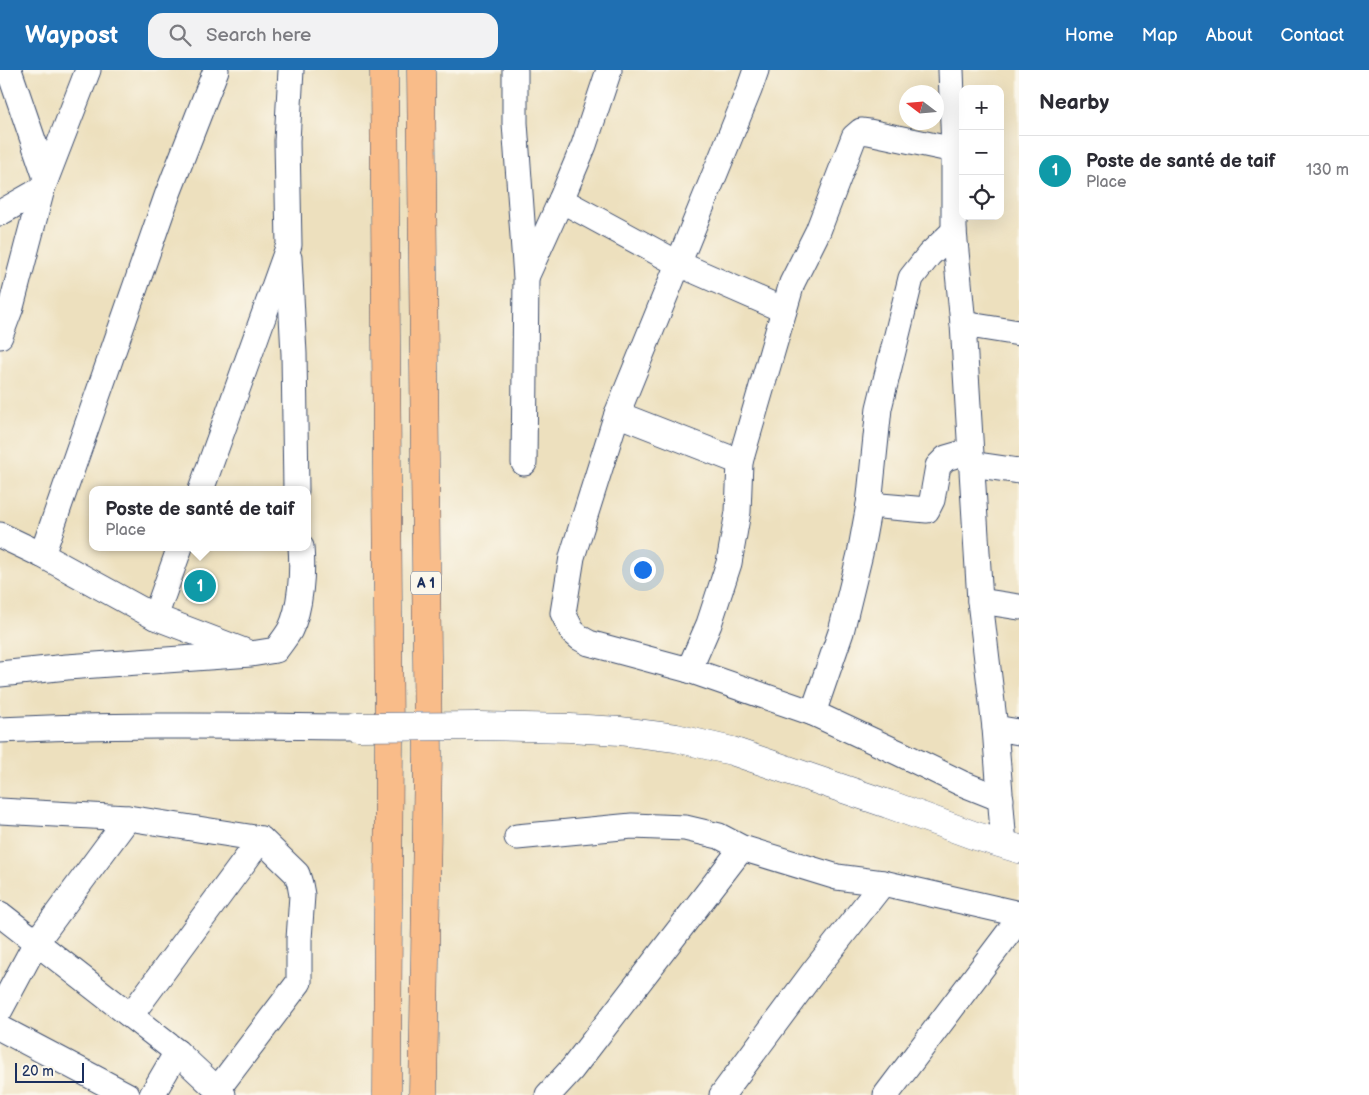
<!DOCTYPE html>
<meta charset="utf-8">
<style>
body{margin:0;font-family:"Balsamiq Sans",sans-serif;background:#f2f2f3;color:#2b2b33}
.controls{position:absolute;right:15px;top:15px;display:grid;overflow:hidden;border-radius:10px;box-shadow:0 5px 20px #0002}
.controls button{width:45px;height:45px;display:grid;place-items:center;padding:0;border:0;border-bottom:1px solid #e1e1e2;background:#fff;color:#2b2b33;font:25px sans-serif}
.compass{position:absolute;left:899px;top:15px;width:45px;height:45px;border-radius:50%;background:#fff;box-shadow:0 5px 20px #0002;rotate:286deg}
.scale{position:absolute;left:15px;bottom:12px;width:69px;box-sizing:border-box;padding-left:5px;border:2px solid #1b2f5e;border-top:0;font-size:14px;line-height:18px;white-space:nowrap;color:#1b2f5e;-webkit-text-stroke:4px #fbf7ec;paint-order:stroke}
.you{position:absolute;left:642px;top:499px;width:18px;height:18px;margin:-12px;border:4px solid #fff;border-radius:50%;background:#1a73e8;box-shadow:0 0 0 8px #1a73e833}
.badge{display:grid;place-items:center;width:32px;height:32px;border-radius:50%;background:#1f6fb2;color:#fff;font-size:16px;font-weight:700}
.pin{position:absolute;translate:-50% -50%;border:2px solid #fff;box-shadow:0 1px 5px #0006}
.popup{position:absolute;left:89px;top:416px;width:222px;height:65px;box-sizing:border-box;display:grid;place-content:center;border-radius:10px;background:#fff;filter:drop-shadow(0 1px 4px #0005);font-size:16px;white-space:nowrap;color:#7c7c81}
.popup b{font-size:19px;color:#2b2b33}
.popup::after{content:'';position:absolute;left:50%;top:100%;margin-left:-10px;border:10px solid transparent;border-top-color:#fff}
.list{margin:0;padding:0;list-style:none}
h2{display:flex;justify-content:space-between;align-items:center;height:65px;margin:0;padding:0 20px;font-size:21px}
h2 small{font-size:16px;font-weight:400;color:#7c7c81}
.list li{display:grid;grid-template-columns:32px 1fr auto;gap:15px;align-items:center;box-sizing:border-box;height:70px;padding:0 20px;border-top:1px solid #e1e1e2}
.list b{display:block;font-size:19px;white-space:nowrap}
.list p{margin:0;font-size:16px;white-space:nowrap;color:#7c7c81}
.list em{font-size:16px;font-style:normal;color:#7c7c81}
.icon{flex:none;width:28px;height:28px;fill:none;stroke:currentColor;stroke-width:2;stroke-linecap:round;stroke-linejoin:round}
.map{position:relative;flex:none;width:1019px;height:1025px;overflow:hidden}
header{display:flex;align-items:center;gap:30px;box-sizing:border-box;height:70px;padding:0 25px;background:#1f6fb2;color:#fff}
header strong{font-size:24px}
nav{display:flex;gap:28px;margin-inline-start:auto;font-size:18px}
.search{width:350px;height:45px;background:#f2f2f3;display:flex;align-items:center;gap:12px;box-sizing:border-box;padding:0 18px;border-radius:15px;color:#7c7c81;font-size:19px}
main{display:flex}
aside{flex:1;background:#fff}
.map>svg:first-child{display:block}
.lines{fill:none;stroke-linecap:round;stroke-linejoin:round}
.minor-casing{stroke:#3a4a6c;stroke-width:27}
.tertiary-casing{stroke:#3a4a6c;stroke-width:29}
.motorway-casing{stroke:#3a4a6c;stroke-width:29}
.minor{stroke:#fff;stroke-width:25}
.tertiary{stroke:#fff;stroke-width:28}
.motorway{stroke:#f9bc89;stroke-width:28}
.tertiary-bridge-casing{stroke:#3a4a6c;stroke-width:29;stroke-linecap:butt}
.tertiary-bridge{stroke:#fff;stroke-width:28}
.labels{text-anchor:middle;stroke-width:4.5;stroke-linejoin:round;paint-order:stroke}
.shield{fill:#fbf7ec;stroke:#5e6b89;stroke-width:1}
.shield-label{font-size:14px;font-weight:bold;fill:#1b2f5e}
</style>
<header>
<strong>Waypost</strong>
<div class="search"><svg class="icon" aria-label="search" viewBox="0 0 24 24"><circle cx="10" cy="10" r="6"/><path d="M15 15l6 6"/></svg>Search here</div>
<nav><a>Home</a><a>Map</a><a>About</a><a>Contact</a></nav>
</header>
<main>
<div class="map">
<svg width="1019" height="1025" viewBox="0 0 1019 1025">
<rect width="100%" height="100%" fill="#fbf7ec"/>
<filter id="ink" filterUnits="userSpaceOnUse"><feTurbulence type="fractalNoise" baseFrequency=".02" numOctaves="2"/><feDisplacementMap in="SourceGraphic" scale="10" xChannelSelector="R" yChannelSelector="G"/><feConvolveMatrix kernelMatrix="1 2 1 2 8 2 1 2 1" color-interpolation-filters="sRGB"/></filter>
<filter id="wash" filterUnits="userSpaceOnUse"><feTurbulence type="fractalNoise" baseFrequency=".0096" numOctaves="4" result="noise"/><feDisplacementMap in="SourceGraphic" scale="20" xChannelSelector="R" yChannelSelector="G"/><feGaussianBlur stdDeviation="1.12" result="paint"/><feColorMatrix in="noise" values="0 0 0 0 0 0 0 0 0 0 0 0 0 0 0 0 0 1.4 0 .05"/><feComposite in="paint" operator="in"/></filter>
<g filter="url(#wash)">
<rect width="100%" height="100%" fill="#ede0be"/>
</g>
<g filter="url(#ink)">
<g class="lines">
<g class="minor-casing">
<g id="minor">
<polyline points="9,0 46,108"/>
<polyline points="515,0 515,53 526,208 524,393"/>
<polyline points="756,0 749,20 617,344 572,487 563,543 572,561 580,568 589,573 689,600 813,643 899,683 961,713 1001,729"/>
<polyline points="951,0 954,80 954,161 963,254 980,531 995,658 1004,775"/>
<polyline points="561,130 679,194 784,240"/>
<polyline points="0,143 42,119"/>
<polyline points="289,188 294,284 296,420"/>
<polyline points="527,205 561,130 584,75 609,0"/>
<polyline points="963,254 1019,263"/>
<polyline points="0,266 11,237 42,119 88,0"/>
<polyline points="617,344 740,392"/>
<polyline points="971,394 1019,401"/>
<polyline points="201,420 289,175 287,71 291,0"/>
<polyline points="869,435 927,440 932,430 938,396 946,388 970,381"/>
<polyline points="0,465 42,485 155,547 244,581"/>
<polyline points="42,485 167,126 216,0"/>
<polyline points="980,531 1019,537"/>
<polyline points="155,547 180,477"/>
<polyline points="689,600 709,554 729,493 738,442 740,392 792,213 818,161 854,67 861,61 869,62 954,80"/>
<path d="M 0,604 L 67,597 L 251,584 L 276,580 C 281,573 286,567 290,560 C 301,538 303,501 301,477"/>
<polyline points="813,643 841,562 860,484 869,435 879,338 911,208 929,185 954,161"/>
<polyline points="995,658 1019,662"/>
<path d="M 0,660 C 119,654 238,656 357,657"/>
<polyline points="0,741 128,748 261,769 131,945"/>
<polyline points="517,767 632,756 685,758 719,766 742,778 837,807 883,813 1019,844"/>
<polyline points="0,844 177,982 223,1025"/>
<polyline points="0,940 37,871 128,748"/>
<polyline points="0,958 127,1025"/>
<polyline points="217,1020 299,912 299,869 302,825 300,814 297,804 261,769"/>
<polyline points="152,1025 177,982"/>
<polyline points="548,1025 572,999 742,778"/>
<polyline points="722,1025 814,901 883,813"/>
<polyline points="886,1025 1019,849"/>
</g>
</g>
<g class="tertiary-casing">
<polyline id="tertiary" points="478,656 570,658 620,661 676,668 732,681 888,734 973,765 1019,779"/>
</g>
<g class="motorway-casing">
<g id="motorway">
<polyline points="384,0 389,669 387,1025"/>
<polyline points="421,0 428,684 423,1025"/>
</g>
</g>
<use href="#minor" class="minor"/>
<use href="#tertiary" class="tertiary"/>
<use href="#motorway" class="motorway"/>
<g class="tertiary-bridge-casing">
<polyline id="tertiary-bridge" points="357,657 478,656"/>
</g>
<use href="#tertiary-bridge" class="tertiary-bridge"/>
</g>
</g>
<g class="labels">
<rect class="shield" x="411" y="501.5" width="30" height="23" rx="4"/>
<g class="shield-label">
<text x="426" y="518">A 1</text>
</g>
</g>
</svg>
<div class="controls">
<button>+</button>
<button>−</button>
<button><svg class="icon" aria-label="locate" viewBox="0 0 24 24"><circle cx="12" cy="12" r="6"/><path d="M12 2v4M12 18v4M2 12h4M18 12h4"/></svg></button>
</div>
<svg class="compass" viewBox="-18 -18 36 36"><path d="M0-13l5 13h-10z" fill="#e53935"/><path d="M0 13l5-13h-10z" fill="#7c7c81"/></svg>
<div class="scale">20 m</div>
<div class="you"></div>
<div class="pin badge" style="left:200px;top:516px;background:#0f9aa8">1</div>
<div class="popup"><b>Poste de santé de taif</b>Place</div>
</div>
<aside>
<h2>Nearby<small></small></h2>
<ul class="list">
<li><span class="badge" style="background:#0f9aa8">1</span><div><b>Poste de santé de taif</b><p>Place</p></div><em>130 m</em></li>
</ul>
</aside>
</main>
